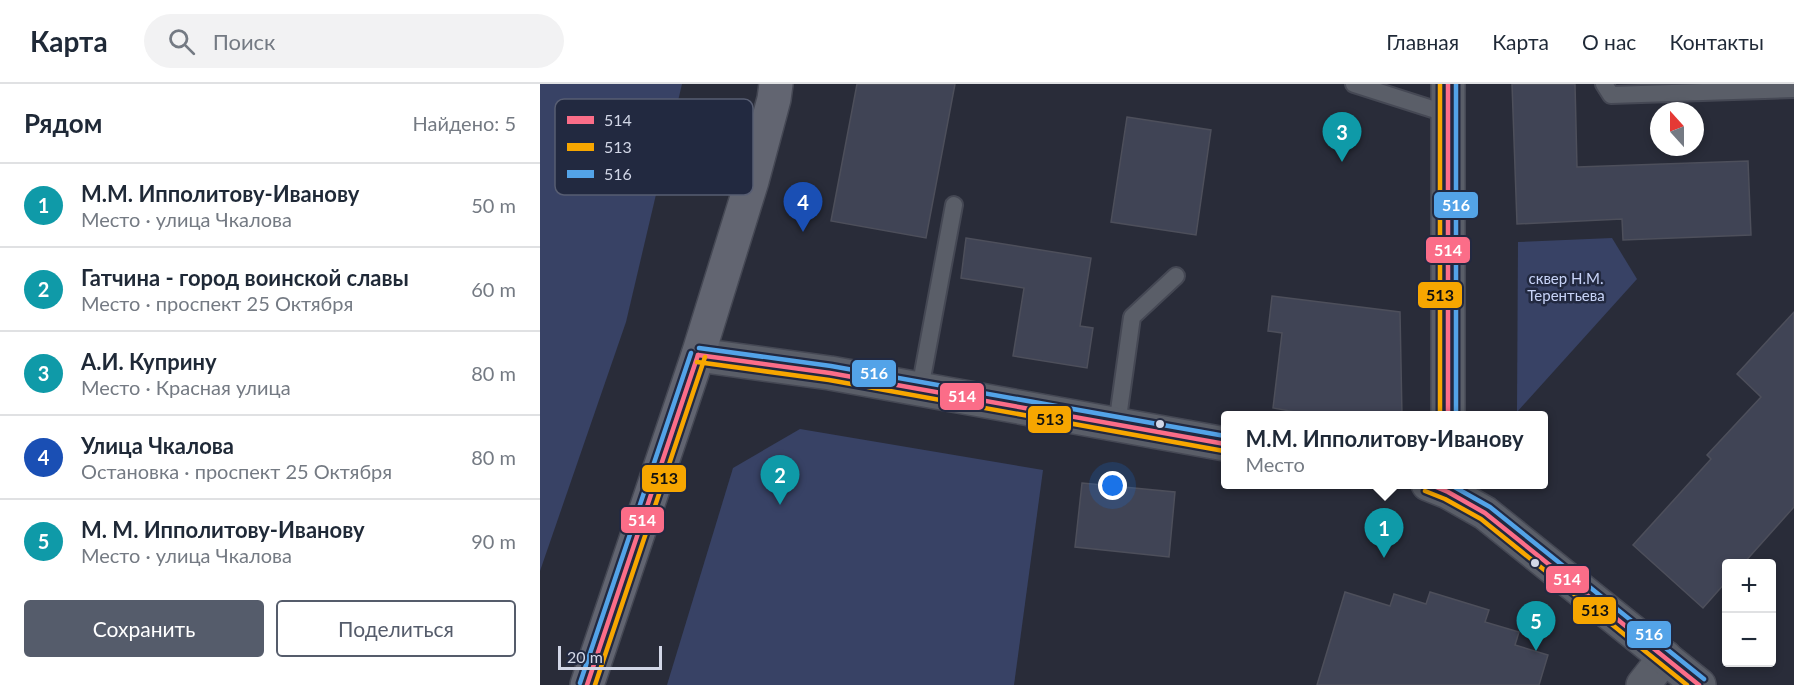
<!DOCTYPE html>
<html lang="ru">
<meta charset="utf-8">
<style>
body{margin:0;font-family:Lato,sans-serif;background:#f2f2f3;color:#1f2937}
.controls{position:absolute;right:18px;bottom:18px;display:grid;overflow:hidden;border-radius:6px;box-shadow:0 3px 9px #0003}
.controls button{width:54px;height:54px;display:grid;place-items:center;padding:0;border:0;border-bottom:2px solid #e0e1e3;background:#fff;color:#1f2937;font:30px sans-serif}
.compass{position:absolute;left:1110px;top:18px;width:54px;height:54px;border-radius:50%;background:#fff;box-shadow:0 3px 9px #0003;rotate:339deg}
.scale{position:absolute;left:18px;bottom:15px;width:104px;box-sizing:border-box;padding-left:6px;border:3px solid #d2d7e7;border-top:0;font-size:16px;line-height:21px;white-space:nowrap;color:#d2d7e7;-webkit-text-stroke:4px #222940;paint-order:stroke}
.you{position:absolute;left:573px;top:402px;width:21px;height:21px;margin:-15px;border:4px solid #fff;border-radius:50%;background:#1a73e8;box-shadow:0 0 0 9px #1a73e833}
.badge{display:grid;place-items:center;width:39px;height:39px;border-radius:50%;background:#555c6b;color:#fff;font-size:20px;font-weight:700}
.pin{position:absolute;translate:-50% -50px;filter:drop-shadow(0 2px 3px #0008)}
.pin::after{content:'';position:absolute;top:32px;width:21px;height:18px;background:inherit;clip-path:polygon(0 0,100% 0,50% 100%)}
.popup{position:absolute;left:681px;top:327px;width:327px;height:78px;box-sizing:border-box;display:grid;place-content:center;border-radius:6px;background:#fff;filter:drop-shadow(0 2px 4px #0005);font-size:20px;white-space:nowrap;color:#747a83}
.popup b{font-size:22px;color:#1f2937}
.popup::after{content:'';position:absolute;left:50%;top:100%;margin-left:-12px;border:12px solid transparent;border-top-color:#fff}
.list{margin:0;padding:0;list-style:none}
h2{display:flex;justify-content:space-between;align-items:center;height:78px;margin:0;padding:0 24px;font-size:26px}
h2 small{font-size:20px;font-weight:400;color:#747a83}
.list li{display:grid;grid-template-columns:39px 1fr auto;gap:18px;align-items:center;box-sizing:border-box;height:84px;padding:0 24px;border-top:2px solid #e0e1e3}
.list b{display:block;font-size:22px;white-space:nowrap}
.list p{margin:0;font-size:20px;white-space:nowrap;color:#747a83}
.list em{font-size:20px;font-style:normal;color:#747a83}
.actions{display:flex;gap:12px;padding:18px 24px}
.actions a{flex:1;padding:14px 0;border:2px solid #555c6b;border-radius:6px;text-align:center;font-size:21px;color:#555c6b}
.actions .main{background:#555c6b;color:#fff}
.icon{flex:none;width:33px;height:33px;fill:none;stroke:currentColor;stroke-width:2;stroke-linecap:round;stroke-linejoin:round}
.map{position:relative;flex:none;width:1254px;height:601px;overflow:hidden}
header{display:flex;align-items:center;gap:36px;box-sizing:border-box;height:84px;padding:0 30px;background:#fff;border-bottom:2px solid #e0e1e3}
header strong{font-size:28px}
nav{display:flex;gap:33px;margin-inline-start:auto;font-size:21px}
.search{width:420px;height:54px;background:#f2f2f3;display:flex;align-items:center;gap:15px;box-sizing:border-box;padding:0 21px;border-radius:33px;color:#747a83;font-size:22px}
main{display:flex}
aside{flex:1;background:#fff}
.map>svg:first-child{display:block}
.green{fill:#384265}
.building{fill:#404455;stroke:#4d4f5b;stroke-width:1.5}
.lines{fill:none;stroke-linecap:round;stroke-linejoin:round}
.lane-casing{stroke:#454854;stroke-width:20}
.street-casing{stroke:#454854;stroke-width:36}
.secondary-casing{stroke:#454854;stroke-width:36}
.primary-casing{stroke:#454854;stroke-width:36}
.lane{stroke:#5a5e68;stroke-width:16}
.street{stroke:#5a5e68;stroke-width:33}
.secondary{stroke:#5a5e68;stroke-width:33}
.primary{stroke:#626571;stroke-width:33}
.bus-1-casing{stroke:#222940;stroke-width:9}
.bus-2-casing{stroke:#222940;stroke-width:9}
.bus-3-casing{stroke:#222940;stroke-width:9}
.bus-1{stroke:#fb6d88;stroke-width:4.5}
.bus-2{stroke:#f7a600;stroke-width:4.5}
.bus-3{stroke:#53a3e8;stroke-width:4.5}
.bus-dot{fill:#d2d7e7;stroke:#222940;stroke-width:2}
.labels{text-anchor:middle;stroke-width:5;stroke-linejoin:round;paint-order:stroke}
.park-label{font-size:15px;fill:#c8d4f8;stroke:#222940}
.key{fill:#222940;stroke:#575d72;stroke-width:1.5}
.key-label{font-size:16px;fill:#d2d7e7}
.line-badge{stroke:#222940;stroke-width:2}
.badge-label{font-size:16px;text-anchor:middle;font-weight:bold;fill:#fff}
.pale-badge-label{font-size:16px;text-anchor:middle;font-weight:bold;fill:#111}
</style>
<header>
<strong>Карта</strong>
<div class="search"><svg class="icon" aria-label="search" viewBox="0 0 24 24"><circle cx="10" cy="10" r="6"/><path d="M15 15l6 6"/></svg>Поиск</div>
<nav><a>Главная</a><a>Карта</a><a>О нас</a><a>Контакты</a></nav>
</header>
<main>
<aside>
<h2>Рядом<small>Найдено: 5</small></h2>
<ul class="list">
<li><span class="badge" style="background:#0f9aa8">1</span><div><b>М.М. Ипполитову-Иванову</b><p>Место · улица Чкалова</p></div><em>50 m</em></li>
<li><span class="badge" style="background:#0f9aa8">2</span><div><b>Гатчина - город воинской славы</b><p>Место · проспект 25 Октября</p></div><em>60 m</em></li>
<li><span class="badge" style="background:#0f9aa8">3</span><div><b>А.И. Куприну</b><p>Место · Красная улица</p></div><em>80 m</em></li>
<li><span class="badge" style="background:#1a4fb4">4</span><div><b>Улица Чкалова</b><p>Остановка · проспект 25 Октября</p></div><em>80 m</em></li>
<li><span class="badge" style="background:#0f9aa8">5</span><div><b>М. М. Ипполитову-Иванову</b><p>Место · улица Чкалова</p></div><em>90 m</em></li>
</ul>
<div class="actions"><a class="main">Сохранить</a><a>Поделиться</a></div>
</aside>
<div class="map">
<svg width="1254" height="601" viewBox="0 0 1254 601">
<rect width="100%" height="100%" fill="#292c39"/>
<g class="green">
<polygon points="0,0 142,0 86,238 0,487"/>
<polygon points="1072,154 1097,195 977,328 978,158"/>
<polygon points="260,345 503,386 474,601 127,601 193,384"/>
</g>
<g class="building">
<polygon points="317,0 415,0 386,154 291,137"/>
<polygon points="972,0 1035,0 1037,83 1208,77 1211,151 1083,156 1082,135 977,140"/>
<polygon points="587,33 671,46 656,151 571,138"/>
<polygon points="426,154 551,174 540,242 553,244 547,284 473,272 484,204 421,194"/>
<polygon points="732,212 860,228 862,332 777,332 733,324 742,249 728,247"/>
<polygon points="1254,228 1254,423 1203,480 1186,480 1186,498 1163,524 1093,461 1171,375 1167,371 1221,313 1197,290"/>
<polygon points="542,399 635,408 629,473 535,463"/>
<polygon points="805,508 850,522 854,510 886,520 890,508 949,526 945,538 979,548 975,561 1008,571 999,601 777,601"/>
</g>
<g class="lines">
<g class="lane-casing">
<g id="lane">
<polyline points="814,0 908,30"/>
<polyline points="1064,0 1071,11 1254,5"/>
<polyline points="380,305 414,121"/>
<polyline points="577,341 592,233 636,192"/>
</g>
</g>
<g class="street-casing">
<polyline id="street" points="1103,601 1125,573"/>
</g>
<g class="secondary-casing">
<g id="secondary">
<polyline points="908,0 908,332"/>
<polyline points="158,271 290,289 685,360"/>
<polyline points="888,400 908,408 945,429 1159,601"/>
</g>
</g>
<g class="primary-casing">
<polyline id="primary" points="47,601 158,271 212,97 234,15 236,0"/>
</g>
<use href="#lane" class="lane"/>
<use href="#street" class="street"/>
<use href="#secondary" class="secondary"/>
<use href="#primary" class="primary"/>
<g class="bus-1-casing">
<g id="bus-1">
<polyline points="908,0 908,332"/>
<polyline points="158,271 290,289 685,360"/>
<polyline points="889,400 908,408 945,429 1159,601"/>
<polyline points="47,601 158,271"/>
</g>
</g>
<g class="bus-2-casing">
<g id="bus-2">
<polyline points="900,0 900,332"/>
<polyline points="157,278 289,296 684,367"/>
<polyline points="885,407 905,415 941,435 1147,601"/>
<polyline points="55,601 165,273"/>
</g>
</g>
<g class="bus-3-casing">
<g id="bus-3">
<polyline points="916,0 916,332"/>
<polyline points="159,264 291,282 685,352"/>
<polyline points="909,400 950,423 1164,595"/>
<polyline points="40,599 151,269"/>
</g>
</g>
<use href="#bus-1" class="bus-1"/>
<use href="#bus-2" class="bus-2"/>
<use href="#bus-3" class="bus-3"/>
</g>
<g class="bus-dot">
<circle cx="620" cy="340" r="5"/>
<circle cx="995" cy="479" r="5"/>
</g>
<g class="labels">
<g class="park-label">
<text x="1026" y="200">сквер Н.М.<tspan x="1026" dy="17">Терентьева</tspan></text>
</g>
</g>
<rect x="15" y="15" width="198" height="96" rx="9" class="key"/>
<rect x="27" y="32" width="27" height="8" fill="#fb6d88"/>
<rect x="27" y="59" width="27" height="8" fill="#f7a600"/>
<rect x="27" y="86" width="27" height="8" fill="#53a3e8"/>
<g class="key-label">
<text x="64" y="42">514</text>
<text x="64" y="69">513</text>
<text x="64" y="96">516</text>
</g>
<g class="line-badge">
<rect x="893" y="107" width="46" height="28" rx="6" fill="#53a3e8"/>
<rect x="885" y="152" width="46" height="28" rx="6" fill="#fb6d88"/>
<rect x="877" y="197" width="46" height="28" rx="6" fill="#f7a600"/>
<rect x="311" y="275" width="46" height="29" rx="6" fill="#53a3e8"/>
<rect x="399" y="298" width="46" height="29" rx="6" fill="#fb6d88"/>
<rect x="487" y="321" width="45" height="29" rx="6" fill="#f7a600"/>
<rect x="101" y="380" width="46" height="29" rx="6" fill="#f7a600"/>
<rect x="80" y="422" width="45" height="28" rx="6" fill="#fb6d88"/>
<rect x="1005" y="481" width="45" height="29" rx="6" fill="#fb6d88"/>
<rect x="1032" y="512" width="45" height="29" rx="6" fill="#f7a600"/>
<rect x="1086" y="536" width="46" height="29" rx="6" fill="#53a3e8"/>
</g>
<g class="badge-label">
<text x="916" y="127">516</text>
<text x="908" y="172">514</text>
<text x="334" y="295">516</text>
<text x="422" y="318">514</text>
<text x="102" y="442">514</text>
<text x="1027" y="501">514</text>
<text x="1109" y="556">516</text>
</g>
<g class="pale-badge-label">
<text x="900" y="217">513</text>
<text x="510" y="341">513</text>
<text x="124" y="400">513</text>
<text x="1055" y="532">513</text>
</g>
</svg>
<div class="controls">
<button>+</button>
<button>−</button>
</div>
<svg class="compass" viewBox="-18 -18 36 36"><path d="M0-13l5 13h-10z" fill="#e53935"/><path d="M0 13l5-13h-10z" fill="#747a83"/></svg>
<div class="scale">20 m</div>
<div class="you"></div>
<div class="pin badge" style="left:844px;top:474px;background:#0f9aa8">1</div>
<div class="popup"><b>М.М. Ипполитову-Иванову</b>Место</div>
<div class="pin badge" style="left:240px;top:421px;background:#0f9aa8">2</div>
<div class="pin badge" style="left:802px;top:78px;background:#0f9aa8">3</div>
<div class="pin badge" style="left:263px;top:148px;background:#1a4fb4">4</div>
<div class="pin badge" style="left:996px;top:567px;background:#0f9aa8">5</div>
</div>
</main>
